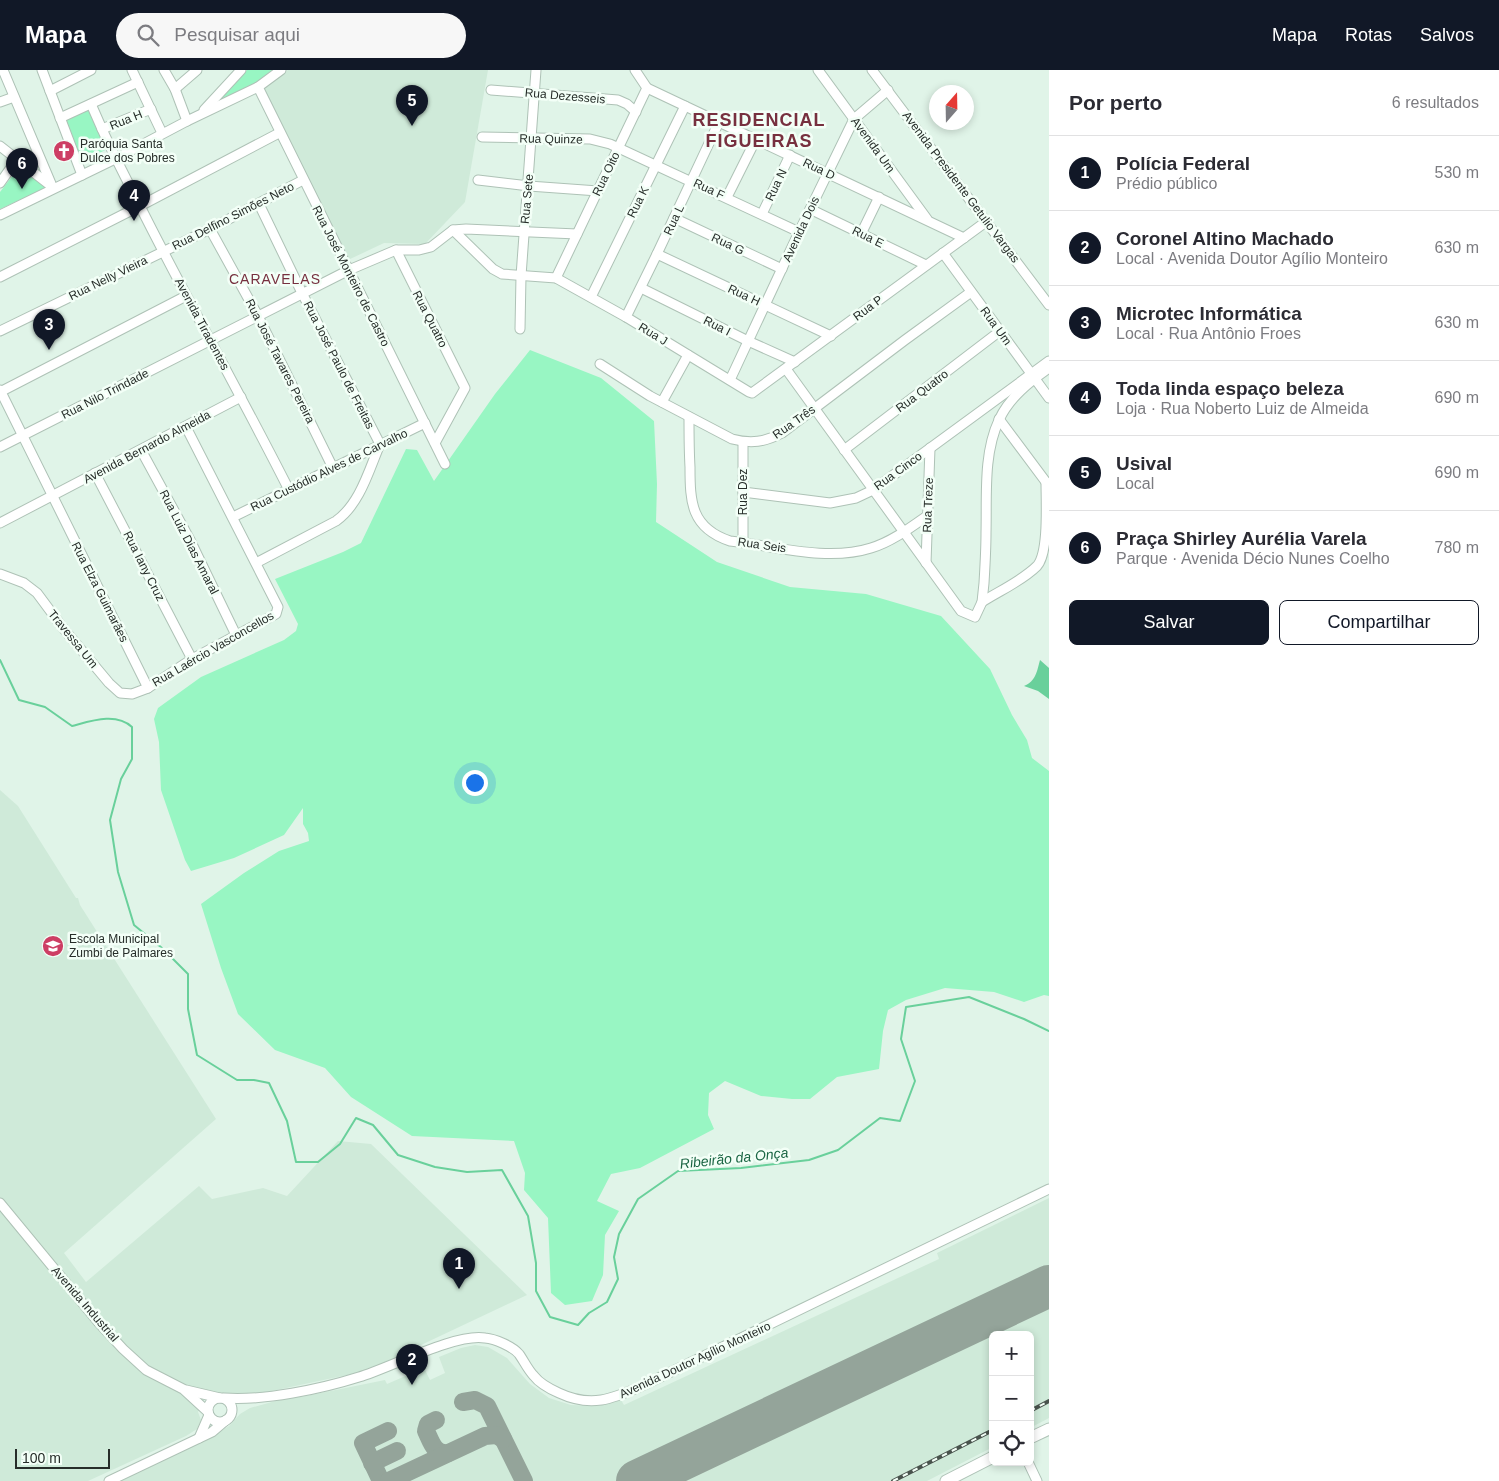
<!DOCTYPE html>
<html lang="pt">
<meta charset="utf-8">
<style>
body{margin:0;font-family:Helvetica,sans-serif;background:#f7f7f7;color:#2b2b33}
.controls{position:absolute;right:15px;bottom:15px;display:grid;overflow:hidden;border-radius:8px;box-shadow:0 2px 8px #0003}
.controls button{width:45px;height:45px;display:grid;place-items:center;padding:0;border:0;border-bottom:1px solid #e1e1e2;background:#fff;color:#2b2b33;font:25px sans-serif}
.compass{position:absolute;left:929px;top:15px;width:45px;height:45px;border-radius:50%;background:#fff;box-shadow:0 2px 8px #0003;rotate:20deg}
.scale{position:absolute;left:15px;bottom:12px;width:95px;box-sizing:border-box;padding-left:5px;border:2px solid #262d29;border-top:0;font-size:14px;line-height:18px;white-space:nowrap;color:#262d29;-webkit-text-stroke:4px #f3fff7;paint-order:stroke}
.you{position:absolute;left:474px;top:712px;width:18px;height:18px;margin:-12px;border:4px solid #fff;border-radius:50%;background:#1a73e8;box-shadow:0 0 0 8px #1a73e833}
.badge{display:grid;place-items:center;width:32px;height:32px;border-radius:50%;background:#111827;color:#fff;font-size:16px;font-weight:700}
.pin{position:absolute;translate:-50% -41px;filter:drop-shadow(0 1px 2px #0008)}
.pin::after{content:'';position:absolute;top:26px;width:18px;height:15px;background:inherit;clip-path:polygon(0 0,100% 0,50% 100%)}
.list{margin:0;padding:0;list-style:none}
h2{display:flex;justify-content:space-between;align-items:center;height:65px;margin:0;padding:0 20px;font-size:21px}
h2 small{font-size:16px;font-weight:400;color:#7c7c81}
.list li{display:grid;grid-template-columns:32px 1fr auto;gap:15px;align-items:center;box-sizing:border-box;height:75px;padding:0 20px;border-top:1px solid #e1e1e2}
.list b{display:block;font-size:19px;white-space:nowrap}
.list p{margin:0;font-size:16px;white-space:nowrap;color:#7c7c81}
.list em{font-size:16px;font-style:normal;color:#7c7c81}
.actions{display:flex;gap:10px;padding:15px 20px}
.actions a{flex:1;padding:11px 0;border:1px solid #111827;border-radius:8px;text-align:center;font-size:18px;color:#111827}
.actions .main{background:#111827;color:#fff}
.icon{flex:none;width:28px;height:28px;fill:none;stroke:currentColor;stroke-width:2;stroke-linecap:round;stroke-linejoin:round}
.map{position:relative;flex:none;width:1049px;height:1411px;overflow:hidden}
header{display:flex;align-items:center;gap:30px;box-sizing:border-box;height:70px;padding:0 25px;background:#111827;color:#fff}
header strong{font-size:24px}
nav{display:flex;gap:28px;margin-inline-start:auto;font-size:18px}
.search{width:350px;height:45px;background:#f7f7f7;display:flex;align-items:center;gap:12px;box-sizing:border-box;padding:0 18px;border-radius:28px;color:#7c7c81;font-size:19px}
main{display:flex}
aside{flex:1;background:#fff}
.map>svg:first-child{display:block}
.built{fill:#cfead9}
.green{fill:#98f6c3}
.water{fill:#69d09b}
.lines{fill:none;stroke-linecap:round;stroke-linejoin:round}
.stream{stroke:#69d09b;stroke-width:2}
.taxiway{stroke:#94a49a;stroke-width:18}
.runway{stroke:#94a49a;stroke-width:42}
.minor-casing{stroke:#aec2b6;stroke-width:11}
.major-casing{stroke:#aec2b6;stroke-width:13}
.minor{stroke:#fff;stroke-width:9}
.major{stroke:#fff;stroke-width:11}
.rail-casing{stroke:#49534d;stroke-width:4}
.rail{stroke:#f3fff7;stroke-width:2;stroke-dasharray:5.5;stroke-linecap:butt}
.labels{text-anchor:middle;stroke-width:5;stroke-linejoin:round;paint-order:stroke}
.street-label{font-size:12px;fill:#262d29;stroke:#f3fff7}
.poi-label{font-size:12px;fill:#262d29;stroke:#f3fff7;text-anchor:start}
.neighbourhood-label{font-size:14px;letter-spacing:1px;fill:#77303f;stroke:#f3fff7}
.water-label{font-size:14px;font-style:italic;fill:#1b6644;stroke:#f3fff7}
.district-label{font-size:18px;font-weight:bold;letter-spacing:1px;fill:#77303f;stroke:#f3fff7}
</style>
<header>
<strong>Mapa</strong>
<div class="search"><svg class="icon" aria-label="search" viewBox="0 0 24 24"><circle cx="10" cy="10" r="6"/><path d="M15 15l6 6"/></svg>Pesquisar aqui</div>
<nav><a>Mapa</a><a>Rotas</a><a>Salvos</a></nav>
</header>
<main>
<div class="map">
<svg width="1049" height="1411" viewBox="0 0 1049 1411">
<rect width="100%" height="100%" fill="#e0f4e8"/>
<g class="built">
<polygon points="288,0 488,0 465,132 425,174 384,173 348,190 263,19"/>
<polygon points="0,720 18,736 76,828 78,828 80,835 216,1049 64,1183 86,1212 199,1116 212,1129 263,1118 287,1126 338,1071 371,1074 527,1225 366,1301 267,1322 245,1325 210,1323 203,1332 198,1342 201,1350 197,1359 186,1366 88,1411 0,1411"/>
<polygon points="1049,1128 1049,1348 1030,1358 1030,1265 993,1265 993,1377 927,1411 118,1411 208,1369 229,1356 240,1344 250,1338 279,1330 306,1326 385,1310 387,1314 424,1298 430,1310 445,1303 439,1287 461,1278 475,1275 488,1277 507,1288 530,1314 549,1328 571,1335 598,1336 621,1330 624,1335 939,1189 937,1183"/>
</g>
<g class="green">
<polygon points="247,0 278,0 276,3 216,33"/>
<polygon points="90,38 109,78 80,93 63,49"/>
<polygon points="20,96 48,117 0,139 0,122"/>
<polygon points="530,280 601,308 654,351 657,414 656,452 717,492 790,517 866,524 941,546 990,599 1012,645 1027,670 1032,688 1049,701 1049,926 1044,925 1024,932 994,922 945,918 906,930 888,940 883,961 879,999 837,1007 810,1029 792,1029 761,1026 725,1011 709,1023 708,1045 714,1059 640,1098 611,1104 597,1131 619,1141 605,1165 603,1205 592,1231 565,1235 551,1223 548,1148 524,1120 525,1103 514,1071 412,1066 351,1027 325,998 275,980 238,944 221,898 201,834 244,803 279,781 309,771 308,763 303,754 303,738 284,765 234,788 191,801 185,790 161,720 159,672 154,649 158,638 201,607 284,570 296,561 298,554 275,509 343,482 361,473 406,379 417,380 434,411 495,324"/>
</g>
<path class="water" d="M 1040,590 L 1049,598 L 1049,629 L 1038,621 L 1024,616 C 1036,611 1037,601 1040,590 Z"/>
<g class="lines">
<path class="stream" d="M 0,590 L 19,630 L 45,637 L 72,656 C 91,651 116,642 132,657 L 132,689 L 121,709 L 110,750 L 118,802 L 134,855 L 162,878 L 188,904 L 188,939 L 197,985 L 237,1010 L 254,1010 L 269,1013 L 287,1051 L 296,1092 L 318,1092 L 340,1074 L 356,1048 L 373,1055 L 398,1085 L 435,1097 L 467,1102 L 502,1100 L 528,1146 L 536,1193 L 536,1221 L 550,1247 L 578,1255 L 589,1243 L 607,1232 L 618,1209 L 614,1187 L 619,1164 L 638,1129 L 678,1101 L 741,1098 L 809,1090 L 838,1080 L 880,1048 L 900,1051 L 915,1011 L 901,969 L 906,937 L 969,927 L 1024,949 L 1049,961"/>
<g class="taxiway">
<polyline points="463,1332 475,1330 487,1336 524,1411"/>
<path d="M 436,1350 L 428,1354 L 426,1361 C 431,1371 434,1385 448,1383"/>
<polyline points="372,1393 397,1381"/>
<polyline points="381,1411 363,1373 388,1361"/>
<polyline points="389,1411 485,1366 496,1365 503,1369"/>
</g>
<polyline class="runway" points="637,1411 1049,1216"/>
<g class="minor-casing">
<g id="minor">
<polyline points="3,0 52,116"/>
<polyline points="42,0 82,105"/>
<polyline points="132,0 162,63"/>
<polyline points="164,0 175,19 187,51"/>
<polyline points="818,0 927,149"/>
<polyline points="872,0 1049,235"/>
<polyline points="258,17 445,394"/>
<polyline points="647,18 964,168"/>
<polyline points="175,19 197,0"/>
<polyline points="491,20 618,30 627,34 636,42"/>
<polyline points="50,21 91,0"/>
<polyline points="0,32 14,27"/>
<polyline points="91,34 102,59"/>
<path d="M 151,39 L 102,59 C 115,88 130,116 144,144 C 191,237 242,327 289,420"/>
<polyline points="204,40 241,0"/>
<polyline points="60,48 138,12"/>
<polyline points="482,67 590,69 610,74 799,162"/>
<polyline points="0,76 51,116"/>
<polyline points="478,110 529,116 598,121"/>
<polyline points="0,113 17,89"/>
<polyline points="727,127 756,69"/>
<polyline points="810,139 926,195"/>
<polyline points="762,144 790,85"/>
<polyline points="0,145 115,89 187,51 258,17 281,0"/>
<polyline points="674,148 782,199"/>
<polyline points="210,159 258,246 333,398"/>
<polyline points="453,160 493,199 502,204 556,208 626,247 749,322 752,323 987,151"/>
<polyline points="861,164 879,127"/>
<polyline points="396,180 465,318 435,373"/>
<polyline points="943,183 1049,328"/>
<polyline points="657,184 831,266"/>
<polyline points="0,207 140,136 279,63"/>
<polyline points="556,208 647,18 635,0"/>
<polyline points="641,218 748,271 795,292"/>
<polyline points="591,227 685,36"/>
<polyline points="626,247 657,184 719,52"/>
<polyline points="520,259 521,206 536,0"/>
<polyline points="0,261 210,159 303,110"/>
<path d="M 600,294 L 650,326 L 732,369 C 751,374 765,372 782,363 L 905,270 L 971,222"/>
<path d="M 786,299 L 961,541 L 975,547 L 982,532 L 984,513 C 985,496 986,480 986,463 C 987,427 983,384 999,350 C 1009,328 1029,312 1049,298"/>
<polyline points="730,310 799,162 854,49 888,20"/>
<polyline points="0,320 148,618"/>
<polyline points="0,322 186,226"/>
<polyline points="662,332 688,285"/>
<path d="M 689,347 C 689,363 689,380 690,397 C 690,432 691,458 730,471 C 775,476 827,492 871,478 C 891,472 910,458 927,446"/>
<polyline points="999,349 1049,416"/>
<polyline points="743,372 743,472"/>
<polyline points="0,377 349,200 396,180 419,180 431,177 453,160 466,159 577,164"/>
<polyline points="141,380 190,470 236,565"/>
<polyline points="844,380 1000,261"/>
<polyline points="95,403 192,589"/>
<polyline points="743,422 830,433 856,428 873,420 1049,291"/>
<polyline points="233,447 425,353"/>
<polyline points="0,453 241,327"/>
<path d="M 256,493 L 336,451 C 360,434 369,400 380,374 L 302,223 L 259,134"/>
<polyline points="926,493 930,378"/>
<polyline points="0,504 24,513 37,523 63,558 109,613 120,623 132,624 148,618 192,589 276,544 278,537 186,357"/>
<path d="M 982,532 C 999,521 1022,511 1037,496 C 1049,483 1046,432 1046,412"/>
<polyline points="0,1133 99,1253 123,1279 146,1300 183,1319 208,1342"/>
<polyline points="186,1320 220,1328"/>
<circle cx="220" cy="1340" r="12"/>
<path d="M 224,1328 C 264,1331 321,1319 359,1307 C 390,1298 455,1263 485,1268 C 495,1269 512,1276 519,1284 C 524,1291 528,1300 534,1306 C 540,1314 550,1319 559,1323 C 591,1338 612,1329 642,1316 L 1049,1119"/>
<polyline points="199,1368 209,1345"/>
<polyline points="1028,1392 1037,1411"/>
<polyline points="109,1411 212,1362 226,1350"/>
</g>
</g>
<g class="major-casing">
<g id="major">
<polyline points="1030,1368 1049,1359"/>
<polyline points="946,1411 993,1387"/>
</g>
</g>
<use href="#minor" class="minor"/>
<use href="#major" class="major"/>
<g class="rail-casing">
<g id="rail">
<polyline points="1030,1341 1049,1331"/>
<polyline points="893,1411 993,1360"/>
</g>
</g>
<use href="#rail" class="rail"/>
</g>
<defs>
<g id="church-disc" transform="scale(1.125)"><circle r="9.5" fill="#cd3e64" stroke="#f3fff7"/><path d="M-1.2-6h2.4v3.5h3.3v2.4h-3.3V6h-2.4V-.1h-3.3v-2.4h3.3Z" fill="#fff"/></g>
<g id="school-disc" transform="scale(1.125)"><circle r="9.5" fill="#cd3e64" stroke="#f3fff7"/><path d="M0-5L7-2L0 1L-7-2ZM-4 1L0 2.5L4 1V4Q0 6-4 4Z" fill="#fff"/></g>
</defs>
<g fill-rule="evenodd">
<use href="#church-disc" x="64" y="81"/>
<use href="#school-disc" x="53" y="876"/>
</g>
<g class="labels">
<g class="street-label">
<text transform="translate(565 26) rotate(5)" y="4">Rua Dezesseis</text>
<text transform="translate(126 50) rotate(-22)" y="4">Rua H</text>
<text transform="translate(551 69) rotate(1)" y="4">Rua Quinze</text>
<text transform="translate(873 75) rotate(54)" y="4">Avenida Um</text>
<text transform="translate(819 99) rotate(26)" y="4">Rua D</text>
<text transform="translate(606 104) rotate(-64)" y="4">Rua Oito</text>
<text transform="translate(776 115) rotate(-64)" y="4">Rua N</text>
<text transform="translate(961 117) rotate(53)" y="4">Avenida Presidente Getulio Vargas</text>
<text transform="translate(709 119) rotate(25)" y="4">Rua F</text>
<text transform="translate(527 129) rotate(-85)" y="4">Rua Sete</text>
<text transform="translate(638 132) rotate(-63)" y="4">Rua K</text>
<text transform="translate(233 146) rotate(-27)" y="4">Rua Delfino Simões Neto</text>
<text transform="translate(674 150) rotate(-65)" y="4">Rua L</text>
<text transform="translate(801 159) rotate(-65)" y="4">Avenida Dois</text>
<text transform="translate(868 167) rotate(26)" y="4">Rua E</text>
<text transform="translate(728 174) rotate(25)" y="4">Rua G</text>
<text transform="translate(351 206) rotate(63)" y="4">Rua José Monteiro de Castro</text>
<text transform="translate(108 208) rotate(-26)" y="4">Rua Nelly Vieira</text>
<text transform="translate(744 225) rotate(25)" y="4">Rua H</text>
<text transform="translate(868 238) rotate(-37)" y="4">Rua P</text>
<text transform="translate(430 249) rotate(63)" y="4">Rua Quatro</text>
<text transform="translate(202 254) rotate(62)" y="4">Avenida Tiradentes</text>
<text transform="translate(717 256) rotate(27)" y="4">Rua I</text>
<text transform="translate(996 256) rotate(54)" y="4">Rua Um</text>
<text transform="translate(653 264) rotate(31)" y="4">Rua J</text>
<text transform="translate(280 291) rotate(63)" y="4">Rua José Tavares Pereira</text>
<text transform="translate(339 295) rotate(63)" y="4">Rua José Paulo de Freitas</text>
<text transform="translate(922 321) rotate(-37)" y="4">Rua Quatro</text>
<text transform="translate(105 324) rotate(-27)" y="4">Rua Nilo Trindade</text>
<text transform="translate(794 352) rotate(-35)" y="4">Rua Três</text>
<text transform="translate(147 377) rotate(-28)" y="4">Avenida Bernardo Almeida</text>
<text transform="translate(329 400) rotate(-26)" y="4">Rua Custódio Alves de Carvalho</text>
<text transform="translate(898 401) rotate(-36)" y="4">Rua Cinco</text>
<text transform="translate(743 422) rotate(-90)" y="4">Rua Dez</text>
<text transform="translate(928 435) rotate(-88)" y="4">Rua Treze</text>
<text transform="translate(189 472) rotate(63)" y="4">Rua Luiz Dias Amaral</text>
<text transform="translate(762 475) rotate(8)" y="4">Rua Seis</text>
<text transform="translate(144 496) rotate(63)" y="4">Rua Iany Cruz</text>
<text transform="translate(100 522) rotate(63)" y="4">Rua Elza Guimarães</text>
<text transform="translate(73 569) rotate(51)" y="4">Travessa Um</text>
<text transform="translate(213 579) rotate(-30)" y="4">Rua Laércio Vasconcellos</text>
<text transform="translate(85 1234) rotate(49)" y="4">Avenida Industrial</text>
<text transform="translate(695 1290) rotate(-25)" y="4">Avenida Doutor Agílio Monteiro</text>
</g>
<g class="poi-label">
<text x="80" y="78">Paróquia Santa<tspan x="80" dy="14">Dulce dos Pobres</tspan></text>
<text x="69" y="873">Escola Municipal<tspan x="69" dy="14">Zumbi de Palmares</tspan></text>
</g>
<g class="neighbourhood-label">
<text x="275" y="214">CARAVELAS</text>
</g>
<g class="water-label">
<text transform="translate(734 1088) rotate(-6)" y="5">Ribeirão da Onça</text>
</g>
<g class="district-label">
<text x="759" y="56">RESIDENCIAL<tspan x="759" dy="21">FIGUEIRAS</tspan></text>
</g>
</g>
</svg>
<div class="controls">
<button>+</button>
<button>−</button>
<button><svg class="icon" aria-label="locate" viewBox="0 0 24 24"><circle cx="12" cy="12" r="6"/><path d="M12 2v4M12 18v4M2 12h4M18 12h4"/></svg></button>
</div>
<svg class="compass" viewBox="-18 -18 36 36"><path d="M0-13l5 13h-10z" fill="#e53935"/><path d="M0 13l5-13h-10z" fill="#7c7c81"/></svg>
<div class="scale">100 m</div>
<div class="you"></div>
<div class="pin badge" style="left:459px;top:1219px">1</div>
<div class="pin badge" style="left:412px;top:1315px">2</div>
<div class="pin badge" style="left:49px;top:280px">3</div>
<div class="pin badge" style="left:134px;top:151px">4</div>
<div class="pin badge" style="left:412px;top:56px">5</div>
<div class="pin badge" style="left:22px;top:119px">6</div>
</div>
<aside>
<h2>Por perto<small>6 resultados</small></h2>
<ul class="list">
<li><span class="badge">1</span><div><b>Polícia Federal</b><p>Prédio público</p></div><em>530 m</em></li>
<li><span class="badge">2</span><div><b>Coronel Altino Machado</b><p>Local · Avenida Doutor Agílio Monteiro</p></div><em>630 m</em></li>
<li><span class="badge">3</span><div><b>Microtec Informática</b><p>Local · Rua Antônio Froes</p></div><em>630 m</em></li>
<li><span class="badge">4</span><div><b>Toda linda espaço beleza</b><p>Loja · Rua Noberto Luiz de Almeida</p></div><em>690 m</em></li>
<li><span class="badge">5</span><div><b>Usival</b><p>Local</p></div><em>690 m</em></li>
<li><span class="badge">6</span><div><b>Praça Shirley Aurélia Varela</b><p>Parque · Avenida Décio Nunes Coelho</p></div><em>780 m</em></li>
</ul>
<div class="actions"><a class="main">Salvar</a><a>Compartilhar</a></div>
</aside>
</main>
